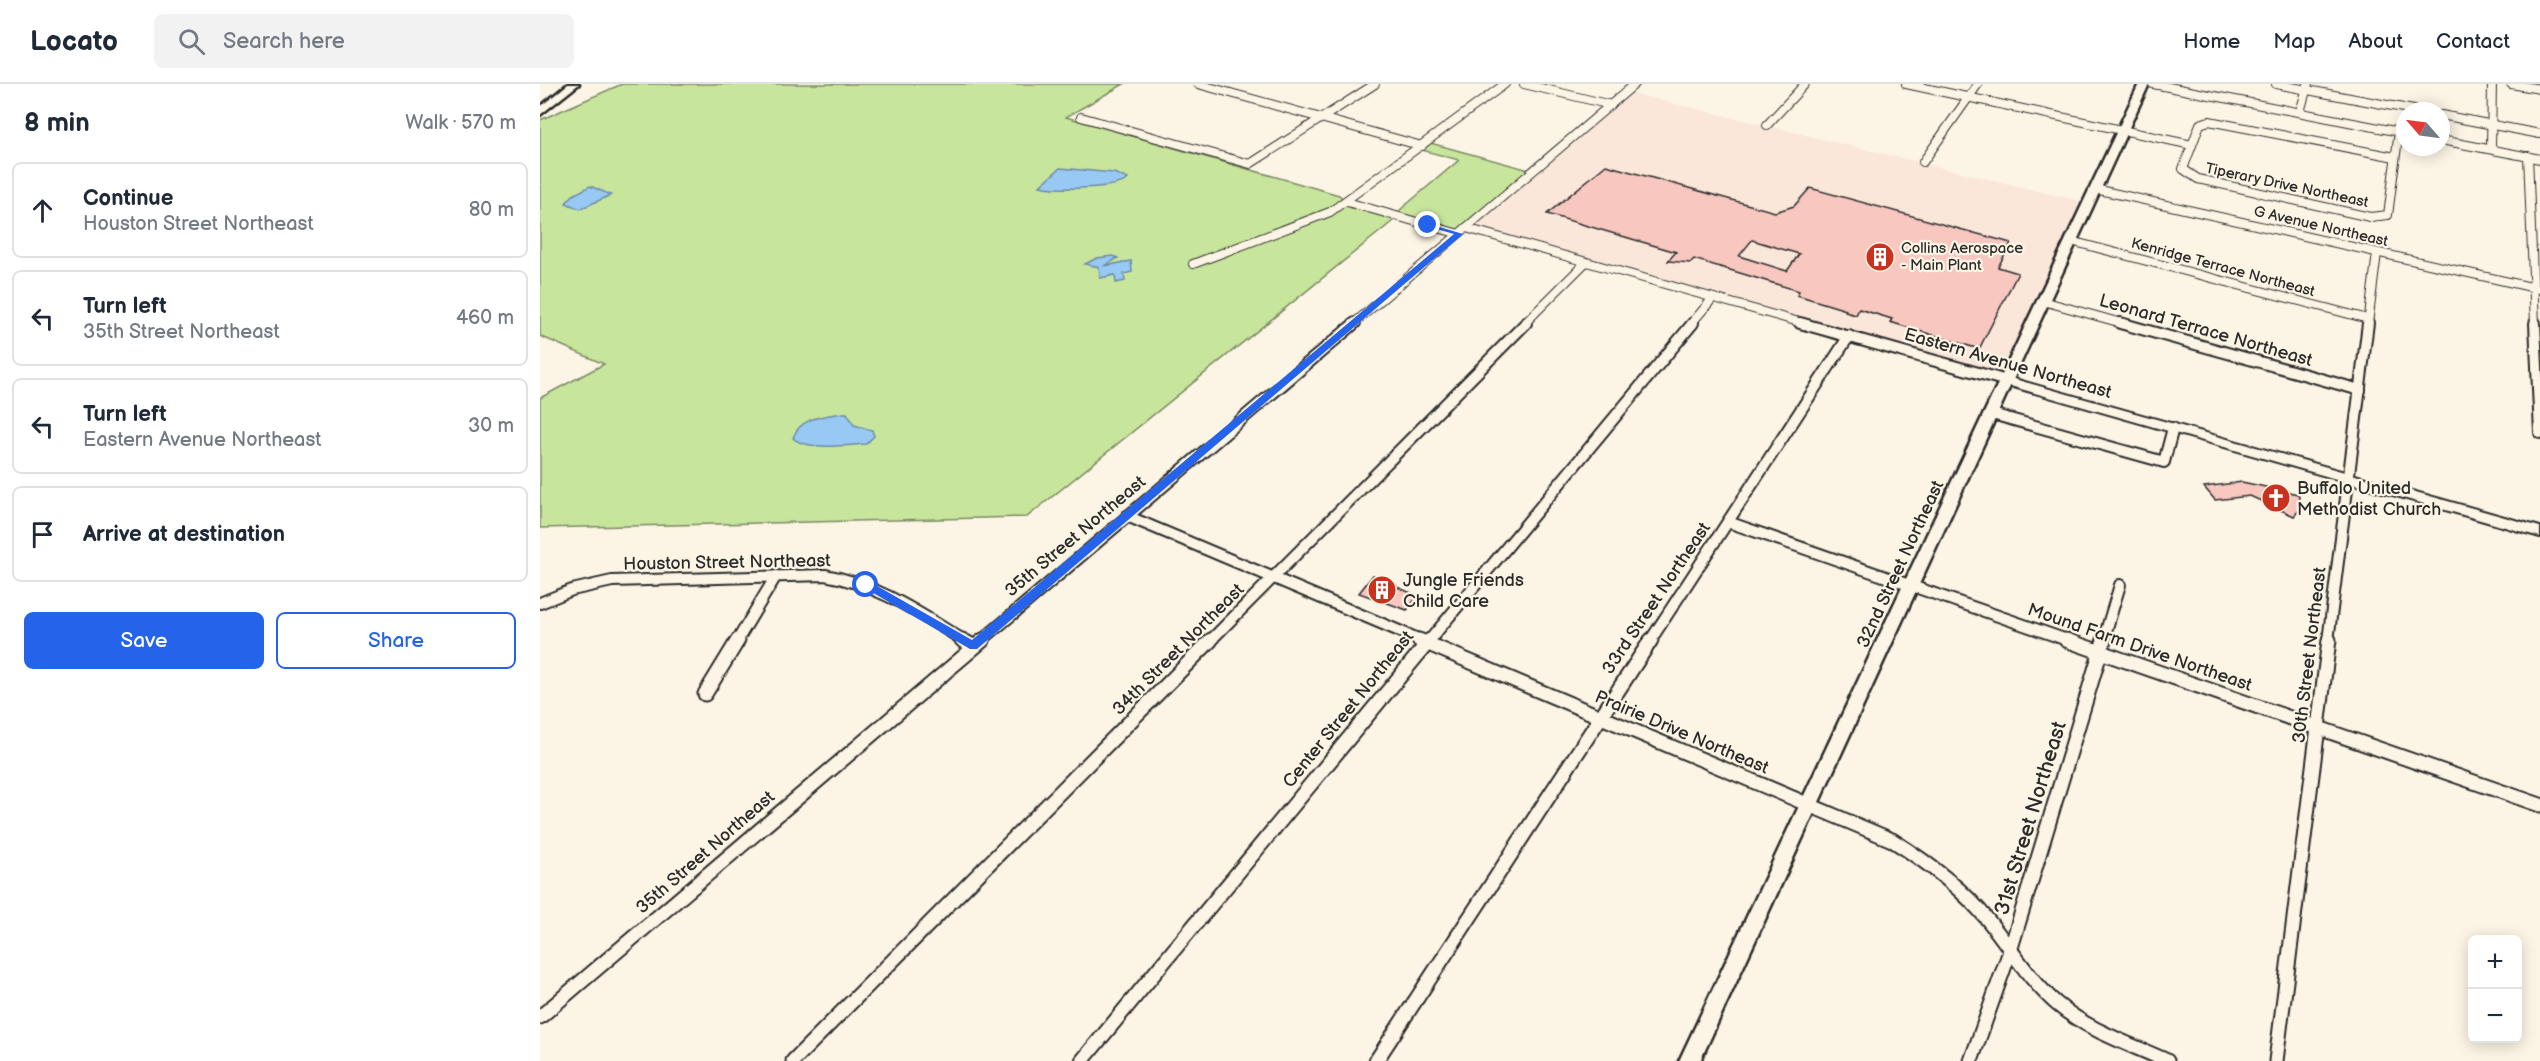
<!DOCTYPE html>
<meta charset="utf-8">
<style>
body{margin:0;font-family:"Balsamiq Sans",sans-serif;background:#f2f2f3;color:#1f2937}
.controls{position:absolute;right:18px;bottom:18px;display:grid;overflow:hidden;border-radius:9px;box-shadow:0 3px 15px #0003}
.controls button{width:54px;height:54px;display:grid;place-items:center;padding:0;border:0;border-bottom:2px solid #e0e1e3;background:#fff;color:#1f2937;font:30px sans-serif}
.compass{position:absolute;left:1856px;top:18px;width:54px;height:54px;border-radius:50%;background:#fff;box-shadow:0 3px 15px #0003;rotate:298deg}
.stop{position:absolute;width:18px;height:18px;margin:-14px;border:4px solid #2563eb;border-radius:50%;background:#fff}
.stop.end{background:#2563eb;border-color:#fff;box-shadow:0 2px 6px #0008}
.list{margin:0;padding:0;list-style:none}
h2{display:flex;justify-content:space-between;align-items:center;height:78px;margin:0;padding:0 24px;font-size:26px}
h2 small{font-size:20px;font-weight:400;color:#747a83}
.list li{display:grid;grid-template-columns:39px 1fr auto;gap:18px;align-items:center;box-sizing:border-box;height:96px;margin:0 12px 12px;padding:0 12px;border:2px solid #e0e1e3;border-radius:9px}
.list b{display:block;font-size:22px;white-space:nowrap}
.list p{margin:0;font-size:20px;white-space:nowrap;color:#747a83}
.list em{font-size:20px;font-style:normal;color:#747a83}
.actions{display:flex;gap:12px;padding:18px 24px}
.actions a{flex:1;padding:14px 0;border:2px solid #2563eb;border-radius:9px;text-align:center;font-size:21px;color:#2563eb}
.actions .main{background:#2563eb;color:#fff}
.icon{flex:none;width:33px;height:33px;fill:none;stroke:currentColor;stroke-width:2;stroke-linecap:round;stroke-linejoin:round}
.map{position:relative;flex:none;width:2000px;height:977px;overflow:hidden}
header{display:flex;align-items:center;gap:36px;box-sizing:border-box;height:84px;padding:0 30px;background:#fff;border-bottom:2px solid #e0e1e3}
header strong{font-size:28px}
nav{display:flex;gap:33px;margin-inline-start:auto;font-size:21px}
.search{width:420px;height:54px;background:#f2f2f3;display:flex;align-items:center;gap:15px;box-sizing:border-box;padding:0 21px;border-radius:9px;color:#747a83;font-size:22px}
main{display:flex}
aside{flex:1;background:#fff}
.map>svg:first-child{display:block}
.built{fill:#fae7da}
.green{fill:#c8e59c;stroke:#7a8864;stroke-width:1.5}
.water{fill:#98c9f4;stroke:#6c8aa4;stroke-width:1.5}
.building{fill:#f7c7c0;stroke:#2b2b2b;stroke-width:1.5;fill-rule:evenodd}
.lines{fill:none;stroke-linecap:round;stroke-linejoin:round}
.minor-far2-casing{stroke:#2b2b2b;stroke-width:10}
.minor-far1-casing{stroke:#2b2b2b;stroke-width:14}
.minor-casing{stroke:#2b2b2b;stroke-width:17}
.tertiary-casing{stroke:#2b2b2b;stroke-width:4}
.secondary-casing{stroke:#2b2b2b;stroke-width:5}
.minor-far2{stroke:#fcf5e5;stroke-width:8}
.minor-far1{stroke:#fcf5e5;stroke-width:10}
.minor{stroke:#fcf5e5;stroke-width:13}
.tertiary{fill:#fcf5e5;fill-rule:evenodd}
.secondary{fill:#fcf5e5;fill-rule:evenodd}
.route{fill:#2563eb}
.labels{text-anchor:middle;stroke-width:4.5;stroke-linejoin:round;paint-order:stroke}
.far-street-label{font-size:15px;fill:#2b2b2b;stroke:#fcf5e5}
.far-poi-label{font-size:15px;fill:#2b2b2b;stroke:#fcf5e5;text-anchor:start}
.street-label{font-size:18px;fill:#2b2b2b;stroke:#fcf5e5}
.poi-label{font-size:18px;fill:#2b2b2b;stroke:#fcf5e5;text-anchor:start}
.near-street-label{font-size:21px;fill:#2b2b2b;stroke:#fcf5e5}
</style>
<header>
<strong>Locato</strong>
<div class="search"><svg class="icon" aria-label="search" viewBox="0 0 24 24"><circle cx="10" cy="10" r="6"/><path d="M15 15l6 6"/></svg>Search here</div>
<nav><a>Home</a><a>Map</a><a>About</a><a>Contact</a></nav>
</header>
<main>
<aside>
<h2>8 min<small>Walk · 570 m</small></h2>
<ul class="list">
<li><svg class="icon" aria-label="ahead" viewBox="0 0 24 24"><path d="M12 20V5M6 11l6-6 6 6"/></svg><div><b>Continue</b><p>Houston Street Northeast</p></div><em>80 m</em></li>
<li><svg class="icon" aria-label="left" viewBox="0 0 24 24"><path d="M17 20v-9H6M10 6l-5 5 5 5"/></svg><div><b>Turn left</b><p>35th Street Northeast</p></div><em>460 m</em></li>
<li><svg class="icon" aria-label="left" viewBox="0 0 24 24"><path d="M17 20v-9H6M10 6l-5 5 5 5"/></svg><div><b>Turn left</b><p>Eastern Avenue Northeast</p></div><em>30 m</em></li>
<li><svg class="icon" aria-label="arrive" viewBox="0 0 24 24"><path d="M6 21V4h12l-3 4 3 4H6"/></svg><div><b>Arrive at destination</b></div></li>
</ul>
<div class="actions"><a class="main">Save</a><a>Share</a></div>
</aside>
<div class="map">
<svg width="2000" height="977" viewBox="0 0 2000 977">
<rect width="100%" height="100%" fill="#fcf5e5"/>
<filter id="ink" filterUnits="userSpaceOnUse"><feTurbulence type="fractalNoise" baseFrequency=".0167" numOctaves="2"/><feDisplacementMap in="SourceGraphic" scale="12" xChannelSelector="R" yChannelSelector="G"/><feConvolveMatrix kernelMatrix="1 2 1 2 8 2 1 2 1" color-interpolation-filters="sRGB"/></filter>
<g filter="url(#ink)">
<polygon class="built" points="1086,8 1549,119 1467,297 926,144"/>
<polygon class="green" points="82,0 584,0 526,33 799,111 807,118 854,131 919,76 878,65 887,58 993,87 919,150 858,133 487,433 0,444 0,314 64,280 0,252 0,36"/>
<g class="water">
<path d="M 520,84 L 574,89 L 588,95 C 579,105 515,106 500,102 Z"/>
<polygon points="50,102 71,111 40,125 26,119 33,111"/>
<polygon points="573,172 578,174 564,182 591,177 592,188 584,190 585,197 576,199 575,191 560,194 559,183 545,180 557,174"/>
<path d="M 303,329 L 307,329 L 314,341 L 332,346 L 334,352 L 326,360 C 308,361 267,367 253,354 C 260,333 284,332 303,329 Z"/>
</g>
<g class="building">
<path d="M 1066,81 L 1235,128 L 1254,122 L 1270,104 L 1471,159 L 1458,183 L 1478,189 L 1439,265 L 1350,238 L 1352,235 L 1319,225 L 1316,231 L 1305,228 L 1306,226 L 1257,211 L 1259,207 L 1154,175 L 1150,179 L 1128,177 L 1136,168 L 1007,130 ZM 1212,156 L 1259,170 L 1247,187 L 1199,172 Z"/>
<polygon points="1702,398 1758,410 1762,423 1754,432 1710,412 1675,416 1664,403"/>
<polygon points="833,491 856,501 855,502 878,512 867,526 819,509"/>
</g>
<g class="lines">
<g class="minor-far2-casing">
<g id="minor-far2">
<polyline points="658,0 882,62"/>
<polyline points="984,0 1071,21"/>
<polyline points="1366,0 1652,61"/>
<polyline points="1613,0 1865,49"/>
<polyline points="1736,0 1879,27"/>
<polyline points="1971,0 2000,5"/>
<polyline points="1760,28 1768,0"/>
<polyline points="1901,31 2000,50"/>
<polyline points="541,33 710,80 835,0"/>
<polyline points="1227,41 1265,0"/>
<polyline points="1901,56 2000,75"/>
<polyline points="1951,65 1952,0"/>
<polyline points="1988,72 1995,240"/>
<polyline points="1855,73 1669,37 1660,40 1643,85 1658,95 1830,133 1848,131 1859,47"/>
<polyline points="1383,78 1438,0"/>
<polyline points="1555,105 2000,205"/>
<polyline points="807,118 919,150"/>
<polyline points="926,144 1266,240"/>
<polyline points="1531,157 1828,235"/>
<polyline points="653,180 790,128 965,0"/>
<polyline points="1503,217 1585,240"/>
<polyline points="813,240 1095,0"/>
<polyline points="984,240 1046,178"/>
<polyline points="1151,240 1173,214"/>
<polyline points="1828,240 1837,169"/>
</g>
</g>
<g class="minor-far1-casing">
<g id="minor-far1">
<polyline points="1260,239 1467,297"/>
<polyline points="1580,239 1820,306"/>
<polyline points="1995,239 2000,349"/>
<polyline points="1452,330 1624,378 1633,344"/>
<polyline points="587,432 883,557"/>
<polyline points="1188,438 1530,557"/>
<path d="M 0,519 L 32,506 L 72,497 L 285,491 C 338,500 380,530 425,557"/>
<polyline points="197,557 236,492"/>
<polyline points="441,557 815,239"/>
<polyline points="670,557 986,239"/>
<polyline points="889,557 1153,239"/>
<polyline points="1110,557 1309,252"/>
<polyline points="1563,557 1580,501"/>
<polyline points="1788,557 1828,239"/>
</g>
</g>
<g class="minor-casing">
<g id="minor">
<polyline points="422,556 433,562"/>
<path d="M 879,556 L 1352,756 C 1387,778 1421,803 1447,835 C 1470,863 1489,896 1517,920 C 1549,947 1590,960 1627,977"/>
<polyline points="1526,556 2000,721"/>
<polyline points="165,610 198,556"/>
<polyline points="0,933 443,556"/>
<polyline points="253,977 671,556"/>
<polyline points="542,977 890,556"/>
<polyline points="836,977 1111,556"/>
<polyline points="1431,977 1470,867 1564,556"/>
<polyline points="1736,977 1789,556"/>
</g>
</g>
<g class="tertiary-casing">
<polygon id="tertiary" points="1467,293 2000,443 2000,453 1463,300 1463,294"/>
</g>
<g class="secondary-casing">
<g id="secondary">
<polygon points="28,0 39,0 0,31 0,23"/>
<polygon points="1599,0 1609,0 1160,977 1139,977"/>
</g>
</g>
<use href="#minor-far2" class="minor-far2"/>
<use href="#minor-far1" class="minor-far1"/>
<use href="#minor" class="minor"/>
<use href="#tertiary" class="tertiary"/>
<use href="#secondary" class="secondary"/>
</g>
</g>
<polygon class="route" points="886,139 923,150 437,565 430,565 323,503 323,498 330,498 432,556 914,150 886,142"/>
<defs>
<g id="building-disc" transform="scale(1.5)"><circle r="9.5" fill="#c8321e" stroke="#fcf5e5"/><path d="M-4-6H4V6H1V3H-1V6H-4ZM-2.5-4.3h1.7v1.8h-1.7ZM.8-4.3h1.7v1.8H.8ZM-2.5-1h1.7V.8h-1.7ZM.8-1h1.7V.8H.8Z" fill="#fff"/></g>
<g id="church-disc" transform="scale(1.5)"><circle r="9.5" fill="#c8321e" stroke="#fcf5e5"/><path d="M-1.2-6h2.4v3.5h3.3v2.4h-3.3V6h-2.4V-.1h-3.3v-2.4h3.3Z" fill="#fff"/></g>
</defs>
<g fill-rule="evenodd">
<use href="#building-disc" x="1340" y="173"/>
<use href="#church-disc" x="1736" y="414"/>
<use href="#building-disc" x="842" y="506"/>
</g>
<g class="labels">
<g class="far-street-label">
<text transform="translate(1747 101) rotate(12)" y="5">Tiperary Drive Northeast</text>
<text transform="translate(1781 142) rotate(13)" y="5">G Avenue Northeast</text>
<text transform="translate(1683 183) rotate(15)" y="5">Kenridge Terrace Northeast</text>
</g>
<g class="far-poi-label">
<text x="1361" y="169">Collins Aerospace<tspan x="1361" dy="17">- Main Plant</tspan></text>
</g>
<g class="street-label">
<text transform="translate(1666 246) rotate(16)" y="6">Leonard Terrace Northeast</text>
<text transform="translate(1468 279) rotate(16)" y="6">Eastern Avenue Northeast</text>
<text transform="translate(535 452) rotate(-40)" y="6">35th Street Northeast</text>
<text transform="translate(187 478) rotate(-1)" y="6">Houston Street Northeast</text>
<text transform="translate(1360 480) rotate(-65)" y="6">32nd Street Northeast</text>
<text transform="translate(1116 514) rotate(-56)" y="6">33rd Street Northeast</text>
<text transform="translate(1600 563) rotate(19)" y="6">Mound Farm Drive Northeast</text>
<text transform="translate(638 565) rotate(-45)" y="6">34th Street Northeast</text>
<text transform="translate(1769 571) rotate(-83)" y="6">30th Street Northeast</text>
<text transform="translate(808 625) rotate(-51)" y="6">Center Street Northeast</text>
<text transform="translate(1142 648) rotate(23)" y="6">Prairie Drive Northeast</text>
<text transform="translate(165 768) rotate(-41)" y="6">35th Street Northeast</text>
</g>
<g class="poi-label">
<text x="1757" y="410">Buffalo United<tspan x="1757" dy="21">Methodist Church</tspan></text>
<text x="863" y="502">Jungle Friends<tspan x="863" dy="21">Child Care</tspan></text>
</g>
<g class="near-street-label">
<text transform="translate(1490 734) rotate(-73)" y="7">31st Street Northeast</text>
</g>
</g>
</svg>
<div class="controls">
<button>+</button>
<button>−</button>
</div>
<svg class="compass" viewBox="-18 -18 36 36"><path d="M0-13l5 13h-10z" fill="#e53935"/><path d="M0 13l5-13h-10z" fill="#747a83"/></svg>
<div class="stop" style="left:326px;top:501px"></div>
<div class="stop end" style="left:888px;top:141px"></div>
</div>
</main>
